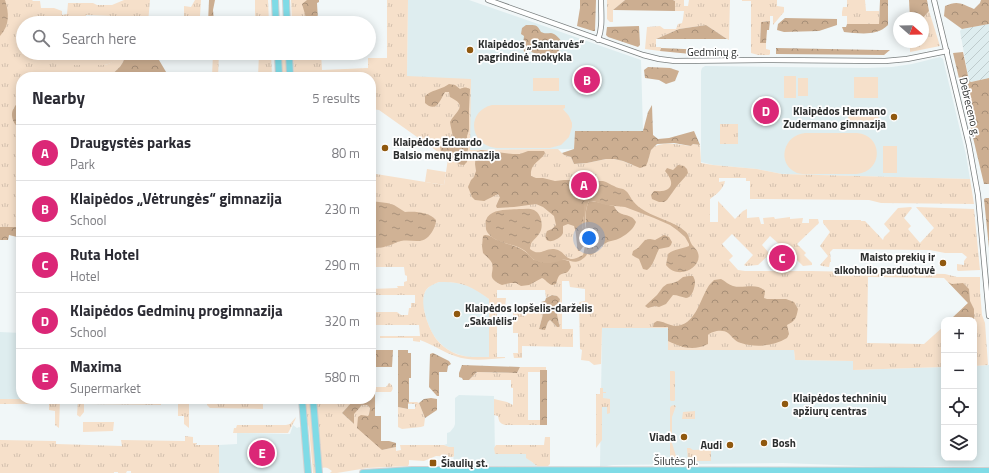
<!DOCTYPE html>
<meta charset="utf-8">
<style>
body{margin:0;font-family:"Titillium Web",sans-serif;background:#f7f7f7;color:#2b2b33}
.controls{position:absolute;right:12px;bottom:12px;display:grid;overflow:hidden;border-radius:8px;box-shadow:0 2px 10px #0003}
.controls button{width:36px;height:36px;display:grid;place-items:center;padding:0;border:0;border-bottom:1px solid #e1e1e2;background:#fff;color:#2b2b33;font:20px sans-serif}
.compass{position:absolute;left:893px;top:12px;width:36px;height:36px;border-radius:50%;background:#fff;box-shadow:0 2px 10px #0003;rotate:110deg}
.you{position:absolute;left:589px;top:238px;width:14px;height:14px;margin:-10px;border:3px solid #fff;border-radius:50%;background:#1a73e8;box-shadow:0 0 0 6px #1a73e833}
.badge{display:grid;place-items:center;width:26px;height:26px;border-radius:50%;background:#db2777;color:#fff;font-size:13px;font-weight:700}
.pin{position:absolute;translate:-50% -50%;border:2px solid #fff;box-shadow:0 1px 4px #0006}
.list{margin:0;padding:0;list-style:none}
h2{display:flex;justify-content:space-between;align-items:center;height:52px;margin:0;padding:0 16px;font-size:17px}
h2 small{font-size:13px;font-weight:400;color:#7c7c81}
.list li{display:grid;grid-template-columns:26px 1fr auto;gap:12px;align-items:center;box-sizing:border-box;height:56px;padding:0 16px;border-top:1px solid #e1e1e2}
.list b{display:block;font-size:15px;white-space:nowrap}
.list p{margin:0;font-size:13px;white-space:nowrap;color:#7c7c81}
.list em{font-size:13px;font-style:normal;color:#7c7c81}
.icon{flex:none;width:22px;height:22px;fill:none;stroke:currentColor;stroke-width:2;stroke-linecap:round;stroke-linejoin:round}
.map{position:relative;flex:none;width:989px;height:473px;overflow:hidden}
.search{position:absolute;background:#fff;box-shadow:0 2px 10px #0003;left:16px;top:16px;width:360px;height:44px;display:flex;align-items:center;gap:10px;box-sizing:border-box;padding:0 14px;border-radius:22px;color:#7c7c81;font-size:15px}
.panel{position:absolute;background:#fff;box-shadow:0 2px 10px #0003;left:16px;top:72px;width:360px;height:332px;border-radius:16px}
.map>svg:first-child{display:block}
.built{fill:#deedef}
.industrial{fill:url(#industrial-furrows)}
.grass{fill:url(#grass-tufts);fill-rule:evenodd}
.forest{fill:url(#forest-crowns)}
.pitch{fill:#f6e0ca}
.water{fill:url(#water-ripples)}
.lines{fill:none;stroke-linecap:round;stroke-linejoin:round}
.tertiary-casing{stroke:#7a7f7f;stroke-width:6}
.primary-casing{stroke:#d1d1d1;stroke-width:8}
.tertiary{stroke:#fff;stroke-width:4.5}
.primary{stroke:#7fdbe6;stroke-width:6}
.poi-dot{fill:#90590f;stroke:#fff;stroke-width:1.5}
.labels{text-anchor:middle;stroke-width:3.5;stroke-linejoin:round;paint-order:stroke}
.poi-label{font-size:11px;font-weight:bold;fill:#2c2e2e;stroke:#fff;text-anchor:start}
.street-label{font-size:11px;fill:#2c2e2e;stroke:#fff}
</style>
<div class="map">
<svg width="989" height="473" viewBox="0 0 989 473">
<defs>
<pattern id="industrial-furrows" width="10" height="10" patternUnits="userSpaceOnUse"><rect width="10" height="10" fill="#deedef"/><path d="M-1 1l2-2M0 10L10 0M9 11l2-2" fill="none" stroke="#bfcccd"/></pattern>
<pattern id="grass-tufts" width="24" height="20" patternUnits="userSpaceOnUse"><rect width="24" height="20" fill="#f6e0ca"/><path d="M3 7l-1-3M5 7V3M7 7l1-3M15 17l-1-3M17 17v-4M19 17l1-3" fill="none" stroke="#d3c0ae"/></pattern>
<pattern id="forest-crowns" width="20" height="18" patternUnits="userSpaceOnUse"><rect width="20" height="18" fill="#ccae91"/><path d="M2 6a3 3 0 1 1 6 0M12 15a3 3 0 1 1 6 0" fill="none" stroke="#a68e77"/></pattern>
<pattern id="water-ripples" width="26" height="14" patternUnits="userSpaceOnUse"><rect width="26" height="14" fill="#d0b295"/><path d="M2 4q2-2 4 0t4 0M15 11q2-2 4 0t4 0" fill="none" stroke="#a9917a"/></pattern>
</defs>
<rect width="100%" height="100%" fill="#f1f7f8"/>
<g class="built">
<polygon points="408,0 469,0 641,60 643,131 575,131 574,149 470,150 407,76"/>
<polygon points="940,57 943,59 966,155 970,179 782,174 757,169 713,165 701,162 701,71 702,68 705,66 867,68 892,67 912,64"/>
<polygon points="439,282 449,282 464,284 479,291 489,299 489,357 468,357 460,355 452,352 444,347 437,340 432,333 427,321 423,307 423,297 426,290 431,285"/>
<polygon points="668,327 669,350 794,350 795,360 853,361 853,370 944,367 944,458 974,458 974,366 989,365 989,467 946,466 889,467 783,463 613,465 600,467 602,328"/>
<polygon points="0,332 21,333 21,399 27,399 0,399"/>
<polygon points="459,395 494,396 495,454 526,454 527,458 537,466 453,466 454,448 449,447 444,445 447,444 447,433 450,432 454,427 455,424 455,398"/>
<polygon points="293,425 297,428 299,427 301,428 305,473 219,473 219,445 237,444 237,433 290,434"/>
</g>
<polygon class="industrial" points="989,24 989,78 970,82 969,81 960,31 962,29"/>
<g class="grass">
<path d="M 0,0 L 32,0 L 33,1 L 40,1 L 41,8 L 54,8 L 62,11 L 62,15 L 67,14 L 68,3 L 93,3 L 97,5 L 112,5 L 124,0 L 150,0 L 148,23 L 145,21 L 144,23 L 130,23 L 129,19 L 123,21 L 124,23 L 120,23 L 117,17 L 114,16 L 86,15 L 86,23 L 23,23 L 23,53 L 44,53 L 45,56 L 58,65 L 104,65 C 111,64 117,60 118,53 L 125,53 C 124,67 117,68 110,77 L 21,77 L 21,100 L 13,109 L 17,127 L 21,129 L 21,228 L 19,227 L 0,227 Z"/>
<polygon points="195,0 201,0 200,16 184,16 184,6 191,7"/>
<polygon points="255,0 268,0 269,23 257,23 257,21 255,20"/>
<polygon points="291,0 307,0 307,21 309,23 292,23"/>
<path d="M 387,0 L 408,0 L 407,76 L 471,79 L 470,150 L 558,149 L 564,155 L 571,157 L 574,164 L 587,163 L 606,159 L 614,159 L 623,161 L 632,165 L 648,161 C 649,158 649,155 650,152 C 655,139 680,145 691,146 L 693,144 L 700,145 L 701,163 L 713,165 L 757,169 L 782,174 L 970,179 L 974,204 L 881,203 L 869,200 L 750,199 L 750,181 L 746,181 L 746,178 L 719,178 L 719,182 L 725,181 C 724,188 716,195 710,199 L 710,222 L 718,222 L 718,201 L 735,219 L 743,211 L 747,209 L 747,218 L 759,217 L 761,224 L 764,224 L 763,218 L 774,217 L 775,219 L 790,217 L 790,219 L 803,218 L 802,223 L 809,223 L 809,219 L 818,219 L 819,223 L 797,244 L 806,253 L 804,255 L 812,263 L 812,265 L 803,266 L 795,258 L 789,256 L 778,245 L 779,244 L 770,236 L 762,245 L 770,254 L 758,265 L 746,266 L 744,265 L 753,255 L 732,234 L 722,244 L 733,256 L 729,260 L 738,270 L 745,271 L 812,271 L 945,274 L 957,277 L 980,277 L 980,291 L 982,315 L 985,323 L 988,365 L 974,366 L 974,320 L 950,320 L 968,303 L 944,278 L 868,277 L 867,343 L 924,344 L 944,326 L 944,367 L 853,370 L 853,361 L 795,360 L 794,350 L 668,350 L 668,328 L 602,328 L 601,364 L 594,365 L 589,361 L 581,360 L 582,350 L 580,349 L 579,303 L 580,302 L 585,301 L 585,289 L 570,287 L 569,281 L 562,281 L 562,329 L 573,329 L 573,347 L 522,346 L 522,358 L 514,358 L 513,353 L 518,353 L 518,333 L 513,333 L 513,308 C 515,304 518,305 522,305 L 523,309 L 541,310 L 543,314 L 539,329 L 546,327 L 548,322 L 550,320 L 557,327 L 559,324 L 557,314 L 560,299 C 553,294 553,294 546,298 L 545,290 L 497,290 L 497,298 L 506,298 L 505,309 L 497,309 L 497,357 L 505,357 L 505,358 C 489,359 470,362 455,356 C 443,352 432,344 420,340 L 420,342 L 413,341 L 413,338 L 380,338 L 380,336 L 420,336 L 419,325 L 371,325 L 371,312 L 397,312 L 401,315 L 408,315 L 409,308 L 411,308 L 411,303 L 415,303 L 415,295 L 371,295 L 371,289 L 398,288 L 397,286 L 404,286 L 404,282 L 407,281 L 407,276 L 405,275 L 404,267 L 371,267 L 371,180 L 376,174 L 444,185 L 448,159 L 379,110 L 371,109 L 371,77 L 294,77 L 293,53 L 321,53 L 322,70 L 368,68 L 368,58 L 387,58 ZM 439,282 C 460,281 472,286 489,299 L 489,357 C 476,357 463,358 452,352 C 446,349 441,345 437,340 C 429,330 418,302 426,290 C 429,286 434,284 439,282 Z"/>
<polygon points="607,0 627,0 625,0 613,10 613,22 610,22 607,19"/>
<polygon points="673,0 684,0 684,6 688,6 689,0 730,0 729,40 727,39 706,25 679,29 656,39 656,47 661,47 660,51 645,49 647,27 660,26 664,29 676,29 678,24 682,23 683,19 684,11 675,11 675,1"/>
<polygon points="742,0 777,0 777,6 784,7 784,12 773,25 773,16 770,16 770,21 761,22 760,43 766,43 766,49 770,50 770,54 769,55 758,55 751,53 751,1 742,1"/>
<polygon points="847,0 865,0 866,11 879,11 879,24 847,24 847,16 842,16 842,12 843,7 847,7"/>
<polygon points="929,11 940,46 910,52 910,44 909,42 923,42 923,18"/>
<polygon points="213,53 219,53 218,77 212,77"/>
<polygon points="259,53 271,53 272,77 258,77"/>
<polygon points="281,53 286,53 288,77 282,77"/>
<rect x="720" y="124" width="18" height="20"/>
<polygon points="911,207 912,208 904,218 911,226 908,229 920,243 934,228 916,207 974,209 980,270 958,271 957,270 957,264 964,265 964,261 967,257 962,253 945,253 930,250 833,249 830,252 831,262 830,262 829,267 822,266 820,265 828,256 820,246 830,232 823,223 823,220 861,220 861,221 865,221 883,240 884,237 890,231 884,224 898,208"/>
<path d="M 520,367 L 546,367 L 546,370 L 540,370 L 540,372 L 528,372 L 528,420 L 540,420 L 540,425 L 505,425 C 499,423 499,421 498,416 L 494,415 L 494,399 L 507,402 L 513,405 L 513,388 L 511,388 L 511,380 L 469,380 L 477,372 L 517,373 Z"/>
<polygon points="670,371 674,371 675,372 675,400 674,401 671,401 670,400"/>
<path d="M 389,383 C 393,385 394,389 391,392 L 375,392 L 371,394 L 371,387 L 386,387 Z"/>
<polygon points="600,388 603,388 603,392 606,392 606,393 603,393 603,398 610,399 610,413 607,414 607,407 602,407 602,440 596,448 596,394 600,394"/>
<rect x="0" y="399" width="31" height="5"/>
<polygon points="49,399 60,399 59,428 55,425 55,411 49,410"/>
<polygon points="154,399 161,399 161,405 84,404 84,412 80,417 77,415 78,400 153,400"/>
<polygon points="178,399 189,399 189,428 184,424 184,416 178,416"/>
<polygon points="254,399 263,399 263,409 210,408 207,405 207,403 209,402 254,403"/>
<polygon points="305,399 311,399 316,473 313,473 309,428 306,417"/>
<path d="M 315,399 L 342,399 L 342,402 L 350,402 L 353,401 L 353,399 L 358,399 L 353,401 L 342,413 L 354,424 L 353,414 L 362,405 L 367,405 L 370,408 L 369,414 L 368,416 L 382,450 L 396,447 L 396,451 L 401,450 L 400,445 L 444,445 L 449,447 L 454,447 L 454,456 L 453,457 L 436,456 L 424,461 L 409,460 L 409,464 L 408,466 L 367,468 L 337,473 L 330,473 L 332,471 C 327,467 326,467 321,468 Z"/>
<polygon points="409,402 417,402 419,403 425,418 424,426 421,427 402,429 398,427 398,407 408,409 415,409 415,404 408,404"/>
<polygon points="674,405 676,406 672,417 672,443 676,456 679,461 670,461 670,408 671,406"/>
<polygon points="695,411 695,419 682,419 683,412"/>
<polygon points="296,417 295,420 288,433 233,433 234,428 236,428 237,425 286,425 290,424"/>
<polygon points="83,422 114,422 113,431 83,432"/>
<polygon points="185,436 193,437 193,443 197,443 196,445 219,445 219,473 131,473 131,471 127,471 126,473 118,473 118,472 114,472 114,473 0,473 0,440 56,441 56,444 122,446 121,440 185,441"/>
<polygon points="545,437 550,437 550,464 548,466 537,466 532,462 526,458 526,454 495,454 494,448 496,445 544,445"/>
<polygon points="687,448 690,448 693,450 711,449 711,461 688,461"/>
</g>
<g class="forest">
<polygon points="209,0 228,0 215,0 213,10 214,21 223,21 223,23 208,23"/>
<polygon points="307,0 319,0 319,2 317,3 318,21 315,23 309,23 307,21 302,4"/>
<polygon points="580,0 596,0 595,31 593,31 577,26 580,8"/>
<polygon points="625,0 673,0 675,1 675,11 613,10"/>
<path d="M 880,0 L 888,0 L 888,25 C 876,37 858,33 844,32 L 842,27 L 846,27 L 847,24 L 879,24 Z"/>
<polygon points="909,0 927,0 929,11 923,18 910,18"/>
<path d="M 981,0 L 989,0 L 989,24 L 962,29 L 944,16 L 945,6 C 958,0 962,4 974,9 L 980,3 Z"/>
<polygon points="785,18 837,19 837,25 819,31 784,32 777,30 778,24"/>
<polygon points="770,21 769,30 767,30 766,43 760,43 761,22"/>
<path d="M 526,25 C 535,25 537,24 541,32 C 545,34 547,33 551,33 C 556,34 559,38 562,42 L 558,53 C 548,56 537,56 528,50 L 524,52 L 523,45 L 524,36 L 521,34 L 522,28 Z"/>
<polygon points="706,25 727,39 656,39 679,29"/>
<polygon points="639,26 640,45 638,47 608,37 606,35 607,27"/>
<polygon points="661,48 729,51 728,56 701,55 660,51"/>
<polygon points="776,48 880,50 890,50 884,55 776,54"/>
<polygon points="963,52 969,81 971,82 989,78 989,184 984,184 953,53"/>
<path d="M 125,53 L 151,53 L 151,56 L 159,60 L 169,77 L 110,77 C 117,68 124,67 125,53 Z"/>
<polygon points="648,67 670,68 679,71 675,81 666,84 659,80 645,78 644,70"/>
<path d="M 449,84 L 455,85 L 460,89 C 464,87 466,87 470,89 L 469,109 L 469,130 L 467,136 L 468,156 L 467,162 L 464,165 C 453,164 456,159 450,156 C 449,155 448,156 447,155 C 446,155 442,153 441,152 L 440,146 L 439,143 L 442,141 L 448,146 L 451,146 C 455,138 451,130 450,122 C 457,110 468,106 450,97 L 449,92 L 445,92 C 440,101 436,113 425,103 L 425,96 C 430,92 433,91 439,89 C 442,88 446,86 449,84 Z"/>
<path d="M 21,100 L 21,129 C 14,126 9,115 14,108 C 15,105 19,102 21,100 Z"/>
<polygon points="652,105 653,135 658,139 669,138 694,131 700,145 693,144 691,146 674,143 657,144 651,150 648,161 646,166 640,168 623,161 614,159 606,159 587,163 574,164 571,157 564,155 562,153 574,149 575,131 643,131 648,112"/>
<path d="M 481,150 L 513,154 L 520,154 L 528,151 L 544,151 L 545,153 C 540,162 530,163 531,176 L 536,178 L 543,178 L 555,181 L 564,180 L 570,180 L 572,191 L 585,199 L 584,216 L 582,225 L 585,238 L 585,244 L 580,251 L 578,251 C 576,242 577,234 574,226 L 568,224 L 563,226 C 563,227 563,232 563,233 C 561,240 540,248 547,231 L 552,229 L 556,225 L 554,216 L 543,207 L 536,204 L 514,207 L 497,208 L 496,206 L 500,197 L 498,194 L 484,201 L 475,200 L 472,197 L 468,187 L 471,180 L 474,177 L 476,171 L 475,164 L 476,152 Z"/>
<path d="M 678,165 L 684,166 L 687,169 L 688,173 L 685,177 L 677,186 L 667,200 L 664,202 L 659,202 L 652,199 L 651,195 L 654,191 C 658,191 664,192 668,189 C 675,184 669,176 665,171 L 667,168 L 673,170 Z"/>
<polygon points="986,198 989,198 989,248 984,199"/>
<path d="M 589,201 C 597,201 606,205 614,206 C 619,216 623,213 631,217 C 632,217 635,220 636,222 C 634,229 625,236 618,239 C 613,241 607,241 603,245 C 598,249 598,252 591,255 L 587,254 C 590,237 581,217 589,201 Z"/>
<polygon points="0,227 19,227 21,228 21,238 9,235 8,240 0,240"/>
<path d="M 485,235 C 490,235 493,238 497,240 C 513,247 521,245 534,260 L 565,260 L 569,261 L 571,267 C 566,276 566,271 560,275 C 558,276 557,281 556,284 L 552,285 C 548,284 546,280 542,278 L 529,285 L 521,286 L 516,283 L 510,283 L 502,285 C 485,277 495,274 492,263 C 490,259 486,256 483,253 L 482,246 L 483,236 Z"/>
<path d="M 664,235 L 669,237 L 672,242 L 671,245 L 669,247 L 659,249 C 655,256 654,265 647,270 L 643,269 L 639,259 L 635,257 L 632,255 L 633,251 L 638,248 L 645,240 L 650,239 L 655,240 Z"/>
<path d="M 689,276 L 693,276 C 694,278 695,280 695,282 C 695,287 692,298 686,298 C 681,297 678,295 673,295 L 666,304 L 659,307 L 655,306 L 648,308 L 645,306 L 657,295 L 663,287 L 667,284 L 673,283 L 678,281 L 683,277 Z"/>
<path d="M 721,279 C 725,281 729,285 733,286 C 743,289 757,282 765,291 L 764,298 L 767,299 L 786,299 L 794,302 L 798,309 C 796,319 795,321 787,325 L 789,334 L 787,338 C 774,346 756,348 741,343 C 734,341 733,337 728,333 C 723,329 712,331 708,335 L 708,344 C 694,351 682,348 668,341 L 668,327 L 653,327 L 654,323 L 657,321 C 663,321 668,325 675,326 C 695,326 700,300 708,287 C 709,285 712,282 714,280 Z"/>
<polygon points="948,282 952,284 963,283 969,289 970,301 974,309 974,320 950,320 968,303"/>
<polygon points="552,295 557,296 560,299 557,314 559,324 559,327 557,327 550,320 548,322 545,330 539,329 543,314 541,310 541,302 545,301 546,298"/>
<polygon points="371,350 393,350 392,367 371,367"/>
<polygon points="398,350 408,350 408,353 411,353 411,378 409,378 409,402 408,404 408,409 398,407"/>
<polygon points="433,353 449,361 451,364 448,366 447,372 439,372 439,396 437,396 429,387 430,354"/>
<polygon points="462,365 520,367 517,373 477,372 469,380 463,380 462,378 459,377 459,373"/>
<rect x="540" y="370" width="7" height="55"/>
<path d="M 375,392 L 375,416 L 381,416 L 381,441 L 389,441 L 396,443 L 396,447 L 382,450 L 357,428 L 358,417 L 361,415 L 368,416 L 369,414 L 370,408 L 367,405 L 362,405 L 354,414 L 354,424 L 342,413 C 354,400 352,399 371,399 L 371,394 Z"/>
<polygon points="431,398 437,399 437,410 425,418 419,403 424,399"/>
</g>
<g class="pitch">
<path d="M 44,53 L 118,53 C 117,61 111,64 104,65 L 58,65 C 51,63 46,61 44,53 Z"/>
<rect x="784" y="76" width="12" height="22"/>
<rect x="854" y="77" width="24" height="21"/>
<rect x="533" y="78" width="26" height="13"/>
<rect x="798" y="78" width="10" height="18"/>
<path d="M 492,105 L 565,105 L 565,108 L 563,109 L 569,116 L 572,123 L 572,127 L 569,137 L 561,145 L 550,148 L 496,148 C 469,145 466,111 492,105 Z"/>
<polygon points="878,110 879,127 848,127 848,111"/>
<path d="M 857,133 C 883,135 884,171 857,174 C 844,174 832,174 819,174 C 812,174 804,175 797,173 C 776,164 783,135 805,133 Z"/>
<rect x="883" y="146" width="14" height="27"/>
<polygon points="427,169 446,172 444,185 425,182"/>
</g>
<g class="water">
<path d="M 0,0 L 5,0 C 9,13 10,25 0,36 Z"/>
<path d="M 597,181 C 599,181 601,181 603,181 C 607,182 611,185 614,186 C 617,188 620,188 623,189 C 628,191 630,197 633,201 C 636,205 640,208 645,211 C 658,219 674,221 686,232 C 689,235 689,239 691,243 C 693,247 697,249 698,253 C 703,267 678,281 666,265 L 668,254 C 674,249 682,249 689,246 L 689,244 L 685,237 L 677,230 L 670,225 L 654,218 L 625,207 L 606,205 L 593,201 L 589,201 C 586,207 585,215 585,221 C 585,232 594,248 585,257 C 574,267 570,258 562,260 C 561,260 560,261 559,261 C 554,263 544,264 538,262 C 532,260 528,252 522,249 C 513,244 502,244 493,238 C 489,235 485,231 486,226 C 486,224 485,222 486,220 C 490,208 509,210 519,209 C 524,209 530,208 534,210 C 542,214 544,228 539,234 C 535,240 530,241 530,249 C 539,257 545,248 554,249 C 568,251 564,266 583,255 L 584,251 L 585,244 L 585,238 L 582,225 L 584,216 L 584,203 L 585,199 L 593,186 Z"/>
<path d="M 371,201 L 387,203 L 394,205 L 405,212 C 415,211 429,212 436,220 C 436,225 434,228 432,232 C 423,246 414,239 401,241 C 396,242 392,245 387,246 C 382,248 376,248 371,248 Z"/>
</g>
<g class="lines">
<g class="tertiary-casing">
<g id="tertiary">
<polyline points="488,0 643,55 659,59 675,61 773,60 885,61 907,59 947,51"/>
<polyline points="934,0 969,145 978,195 989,316"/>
<path d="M 598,40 C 603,27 601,14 601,0"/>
</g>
</g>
<g class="primary-casing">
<g id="primary">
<polyline points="275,0 276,23"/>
<polyline points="286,0 287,23"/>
<polyline points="278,53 279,77"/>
<polyline points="289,53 290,77"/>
<polyline points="302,399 308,473"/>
<polyline points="313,399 319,473"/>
<polyline points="363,473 412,470 989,471"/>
</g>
</g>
<use href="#tertiary" class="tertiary"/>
<use href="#primary" class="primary"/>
</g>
<g class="poi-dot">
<circle cx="470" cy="50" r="4"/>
<circle cx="894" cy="117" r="4"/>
<circle cx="385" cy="148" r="4"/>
<circle cx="943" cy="263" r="4"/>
<circle cx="457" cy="314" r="4"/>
<circle cx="785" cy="404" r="4"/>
<circle cx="684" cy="437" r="4"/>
<circle cx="764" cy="443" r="4"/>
<circle cx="730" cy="445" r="4"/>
<rect x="429" y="459" width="8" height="8" rx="2"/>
</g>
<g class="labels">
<g class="poi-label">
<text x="478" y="48">Klaipėdos „Santarvės“<tspan x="478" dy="13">pagrindinė mokykla</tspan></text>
<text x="886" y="115" text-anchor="end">Klaipėdos Hermano<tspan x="886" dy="13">Zudermano gimnazija</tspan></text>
<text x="393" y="146">Klaipėdos Eduardo<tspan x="393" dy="13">Balsio menų gimnazija</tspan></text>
<text x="935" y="261" text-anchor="end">Maisto prekių ir<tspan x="935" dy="13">alkoholio parduotuvė</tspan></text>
<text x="465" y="312">Klaipėdos lopšelis-darželis<tspan x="465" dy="13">„Sakalėlis“</tspan></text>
<text x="793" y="402">Klaipėdos techninių<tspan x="793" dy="13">apžiurų centras</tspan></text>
<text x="676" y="441" text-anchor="end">Viada</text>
<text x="772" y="447">Bosh</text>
<text x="722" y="449" text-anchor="end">Audi</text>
<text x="441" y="467">Šiaulių st.</text>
</g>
<g class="street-label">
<text x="713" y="56">Gedminų g.</text>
<text transform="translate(970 107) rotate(77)" y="4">Debreceno g.</text>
<text x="676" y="465">Šilutės pl.</text>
</g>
</g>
</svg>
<div class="controls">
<button>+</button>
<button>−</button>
<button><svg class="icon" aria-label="locate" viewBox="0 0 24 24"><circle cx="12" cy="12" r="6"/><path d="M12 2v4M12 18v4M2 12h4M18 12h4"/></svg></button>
<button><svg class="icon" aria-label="layers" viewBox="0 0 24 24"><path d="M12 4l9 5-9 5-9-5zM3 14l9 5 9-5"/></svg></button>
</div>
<svg class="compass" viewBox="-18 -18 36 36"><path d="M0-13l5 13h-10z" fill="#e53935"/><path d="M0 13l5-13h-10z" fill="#7c7c81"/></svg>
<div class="you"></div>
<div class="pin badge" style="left:584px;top:185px">A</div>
<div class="pin badge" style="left:587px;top:80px">B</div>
<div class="pin badge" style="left:782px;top:258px">C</div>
<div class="pin badge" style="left:766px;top:111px">D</div>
<div class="pin badge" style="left:262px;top:453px">E</div>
<div class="search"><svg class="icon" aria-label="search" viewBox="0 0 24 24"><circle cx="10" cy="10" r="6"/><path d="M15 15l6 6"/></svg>Search here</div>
<section class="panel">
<h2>Nearby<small>5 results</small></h2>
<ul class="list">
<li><span class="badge">A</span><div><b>Draugystės parkas</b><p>Park</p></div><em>80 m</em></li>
<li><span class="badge">B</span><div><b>Klaipėdos „Vėtrungės“ gimnazija</b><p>School</p></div><em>230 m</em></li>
<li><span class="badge">C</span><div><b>Ruta Hotel</b><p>Hotel</p></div><em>290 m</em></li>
<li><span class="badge">D</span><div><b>Klaipėdos Gedminų progimnazija</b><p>School</p></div><em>320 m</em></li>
<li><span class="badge">E</span><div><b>Maxima</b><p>Supermarket</p></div><em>580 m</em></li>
</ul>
</section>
</div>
